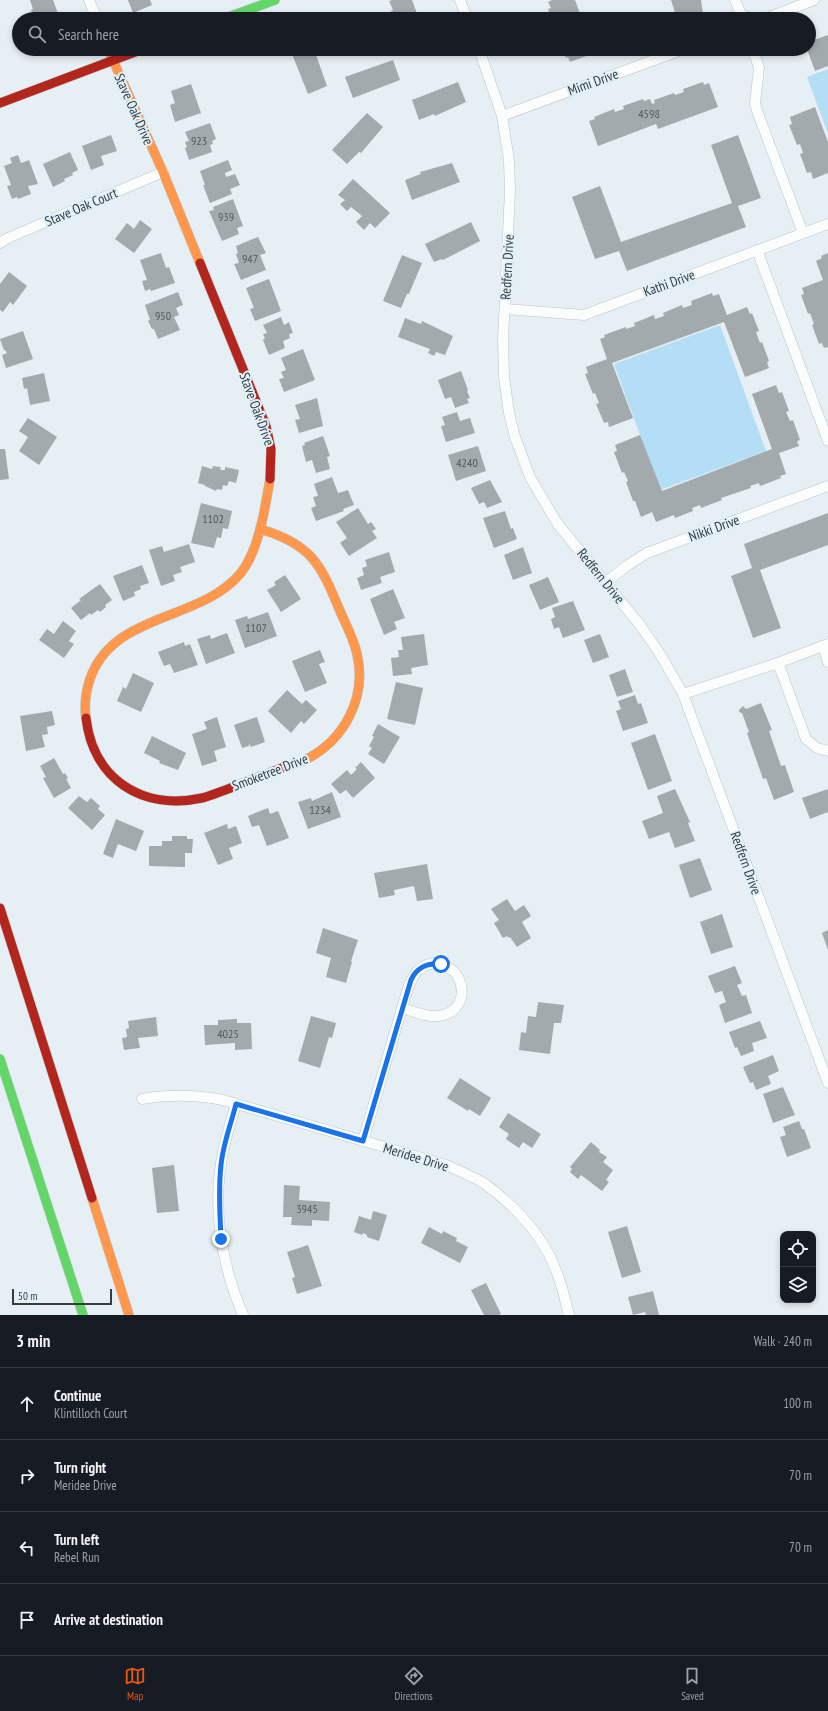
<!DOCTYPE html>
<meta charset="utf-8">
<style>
body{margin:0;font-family:"PT Sans Narrow",sans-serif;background:#20242c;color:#f1f3f6}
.controls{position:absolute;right:12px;bottom:12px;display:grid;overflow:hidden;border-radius:8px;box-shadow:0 2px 6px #0003}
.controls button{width:36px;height:36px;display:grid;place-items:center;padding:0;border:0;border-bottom:1px solid #363941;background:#171b24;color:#f1f3f6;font:20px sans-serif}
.scale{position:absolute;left:12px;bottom:10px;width:100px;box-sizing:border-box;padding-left:4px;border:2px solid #363c3f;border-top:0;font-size:11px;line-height:14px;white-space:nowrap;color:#363c3f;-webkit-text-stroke:3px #e0f0f9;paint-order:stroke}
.stop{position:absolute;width:12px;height:12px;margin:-9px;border:3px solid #1a73e8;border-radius:50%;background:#fff}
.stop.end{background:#1a73e8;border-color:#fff;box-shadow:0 1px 4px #0008}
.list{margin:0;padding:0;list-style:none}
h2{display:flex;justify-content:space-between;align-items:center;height:52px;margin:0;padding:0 16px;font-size:17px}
h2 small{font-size:13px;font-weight:400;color:#9ea1a6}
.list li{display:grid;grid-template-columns:26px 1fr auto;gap:12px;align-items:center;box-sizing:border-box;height:72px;padding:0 16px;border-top:1px solid #363941}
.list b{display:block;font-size:15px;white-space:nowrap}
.list p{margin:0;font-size:13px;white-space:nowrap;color:#9ea1a6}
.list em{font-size:13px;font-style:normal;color:#9ea1a6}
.icon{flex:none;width:22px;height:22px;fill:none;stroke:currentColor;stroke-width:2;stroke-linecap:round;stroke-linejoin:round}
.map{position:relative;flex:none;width:828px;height:1315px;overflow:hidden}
.search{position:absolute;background:#171b24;box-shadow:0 2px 6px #0003;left:12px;right:12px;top:12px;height:44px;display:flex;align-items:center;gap:10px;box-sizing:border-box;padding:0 14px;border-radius:22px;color:#9ea1a6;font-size:15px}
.sheet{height:340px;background:#171b24}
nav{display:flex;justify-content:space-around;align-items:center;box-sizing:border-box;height:56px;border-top:1px solid #363941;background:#171b24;font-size:11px;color:#9ea1a6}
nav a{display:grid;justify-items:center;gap:2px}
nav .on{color:#ea580c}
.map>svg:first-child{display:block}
.green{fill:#b3def6}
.building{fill:#a3aaad}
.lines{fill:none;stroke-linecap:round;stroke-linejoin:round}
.street-casing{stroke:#bcc4c7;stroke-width:11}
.fast-casing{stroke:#bcc4c7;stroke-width:10}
.slow-casing{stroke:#bcc4c7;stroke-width:10}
.jam-casing{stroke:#bcc4c7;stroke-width:10}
.street{stroke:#fbfdfd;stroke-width:10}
.fast{stroke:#63d668;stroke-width:9}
.slow{stroke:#ff974d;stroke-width:9}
.jam{stroke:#b3261e;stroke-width:9}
.route{stroke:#1a73e8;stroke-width:5}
.labels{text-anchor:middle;stroke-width:4;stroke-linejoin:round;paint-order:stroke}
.number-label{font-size:12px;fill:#51585a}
.street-label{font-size:14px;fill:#363c3f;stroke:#e0f0f9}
</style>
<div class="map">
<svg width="828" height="1315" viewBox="0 0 828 1315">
<rect width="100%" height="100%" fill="#e6eff3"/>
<g class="green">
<polygon points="828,69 828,134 807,77"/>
<polygon points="720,325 766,451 660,490 614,364"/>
</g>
<g class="building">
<polygon points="30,0 53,0 60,19 31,19 31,17 33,16 31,10 33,9"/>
<polygon points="128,0 150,0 152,5 133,13"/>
<polygon points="393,0 412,0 419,19 394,19 391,11 393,10 389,1"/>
<polygon points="552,0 575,0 582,19 551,19 548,9 551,8 548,2"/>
<polygon points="671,0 701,0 703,14 688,19 677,19"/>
<polygon points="828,35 828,66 815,71 807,49 809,49 809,46 812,44 811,41"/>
<polygon points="290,49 312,49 314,55 316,55 327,86 308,94"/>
<polygon points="563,49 593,49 595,53 570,62 568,57 566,58"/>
<polygon points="393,60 400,80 353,98 345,77"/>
<polygon points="458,82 466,102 435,116 434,114 419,120 412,100"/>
<polygon points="703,82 704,85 709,83 718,107 658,129 656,124 598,146 589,121 595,119 594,117 614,109 615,112 624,109 623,106 643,99 644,101 650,99 652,104 655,103 654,100 674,93 675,95 684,92 683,89"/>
<polygon points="191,84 201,113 175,122 170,105 175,103 171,91"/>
<polygon points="815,107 828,142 828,173 813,179 811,172 807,173 800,154 803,153 800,144 797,145 789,125 792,124 790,117"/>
<polygon points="367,113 383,127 361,153 359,152 347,164 332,150"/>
<polygon points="210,123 216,139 212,141 213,144 210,145 212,152 189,160 185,148 187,147 185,142 189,141 185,132"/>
<polygon points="111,135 117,151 101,156 104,165 91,170 82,146"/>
<polygon points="738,135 761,198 738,206 746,227 627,271 619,251 595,259 572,197 600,186 621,242 732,203 711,145"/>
<polygon points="70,152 78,170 72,173 73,175 64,179 65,181 53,187 43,164"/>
<polygon points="18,155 21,163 29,160 38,184 28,186 31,194 18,199 17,197 12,199 7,186 11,185 4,166 12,163 10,158"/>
<polygon points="228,160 232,170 225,173 226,177 235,174 240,185 230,189 232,194 210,203 203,185 205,185 200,171"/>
<polygon points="452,163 460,182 412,200 405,180 421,174 420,172"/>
<polygon points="353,179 390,213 375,228 370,223 364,230 356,222 362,216 351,207 347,211 340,204 345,200 338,195"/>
<polygon points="233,199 243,226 237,228 239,234 222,241 209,211 214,210 213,207"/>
<polygon points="140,220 152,229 134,253 115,239 127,223 134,229"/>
<polygon points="471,222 480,241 443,260 442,259 434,262 425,244"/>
<polygon points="258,237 266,253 260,255 266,270 241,280 234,264 239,263 236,254 238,253 236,246"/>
<polygon points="161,253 166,268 169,267 175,283 151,291 150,289 145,291 142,281 147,280 140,260"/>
<polygon points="828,253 828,347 824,348 822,343 819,344 812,325 814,324 810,313 808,314 801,295 804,294 802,288 823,280 816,261 822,258 821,256"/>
<polygon points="402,255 422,263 409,294 407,294 401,308 383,301"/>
<polygon points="9,272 27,286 13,305 10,302 3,312 0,310 0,284"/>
<polygon points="269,279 281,311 255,321 250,309 254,308 246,288"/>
<polygon points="178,292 183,305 176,308 179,315 174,317 180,330 158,339 154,329 152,329 148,321 150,320 145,305"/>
<polygon points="712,293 713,296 719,294 727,315 747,307 750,314 752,313 759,331 756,332 760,343 762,342 769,361 767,362 769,368 745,377 724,322 612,363 633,418 609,427 608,422 604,423 596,404 599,403 595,393 593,394 585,374 588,373 586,367 607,359 600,339 605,337 604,335 626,327 626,329 635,326 634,323 654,315 655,319 664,316 663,313 682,305 683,308 692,305 691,301"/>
<polygon points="281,317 284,325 289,322 293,333 289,334 290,338 283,341 285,348 269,355 263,340 265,338 263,334 267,333 263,325"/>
<polygon points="405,318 421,324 422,321 453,336 445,355 436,352 434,356 428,353 430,349 398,337"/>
<polygon points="23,331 33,359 6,368 2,355 7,353 5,350 4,350 0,339"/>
<polygon points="303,349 315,380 284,392 279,379 284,378 281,372 286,370 281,358"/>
<polygon points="461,371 468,390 467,391 470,398 467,399 469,403 455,408 451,397 445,399 438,380"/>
<polygon points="44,373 50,401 30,405 27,388 24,389 22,378"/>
<polygon points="776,385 779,393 782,392 789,411 786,412 790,421 793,420 800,440 797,441 799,446 779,453 786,474 780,476 781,478 760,486 759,483 750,486 751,488 721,498 722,500 701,508 700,505 692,508 693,511 675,518 674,515 656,522 652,512 641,517 635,501 633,501 626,482 628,481 624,472 622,473 614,452 617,451 615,445 640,435 662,491 772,449 752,394"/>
<polygon points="317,398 323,426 299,433 295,420 300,419 295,405"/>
<polygon points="457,412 460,421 470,418 475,433 446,442 441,426 445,425 442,417"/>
<polygon points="28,418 57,437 39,465 19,451 28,437 19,431"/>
<polygon points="323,436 330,456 327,457 330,469 316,473 312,460 306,462 302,446 305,445 304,443"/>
<polygon points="478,446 486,471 456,481 448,455"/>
<polygon points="0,449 5,449 9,479 0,480"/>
<polygon points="202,466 212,469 213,466 220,467 221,470 225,470 225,467 239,470 236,483 229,481 227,486 223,485 222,490 217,489 216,491 205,486 205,485 198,483"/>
<polygon points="332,477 338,493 348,490 354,505 343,509 344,511 316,521 311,508 316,506 313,497 318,496 314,484"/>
<polygon points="490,480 502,502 487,508 484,502 479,504 471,488"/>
<polygon points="201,503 232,511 228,529 223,528 221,538 217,537 214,548 191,543"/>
<polygon points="358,508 368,524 371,522 376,529 372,531 377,538 349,556 340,543 347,538 336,522"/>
<polygon points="505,511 511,529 513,528 517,539 494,548 483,518"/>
<polygon points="828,513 828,545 760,570 781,628 753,638 731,576 752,568 744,544"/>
<polygon points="189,544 195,562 180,567 182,572 173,575 175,581 161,586 149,550 162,546 164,552"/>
<polygon points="523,547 532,573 513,580 504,555"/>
<polygon points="389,552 395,572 380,577 382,583 361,590 357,578 364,575 362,568 367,566 365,560"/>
<polygon points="142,565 149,583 140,586 141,589 134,592 135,596 123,601 113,576"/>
<polygon points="285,575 301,599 281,612 267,590 276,585 274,582"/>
<polygon points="548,577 559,602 540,610 529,585"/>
<polygon points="100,584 112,600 105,605 106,607 100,612 98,610 91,615 90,613 81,620 71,608 81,600 79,599"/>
<polygon points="393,589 405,618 394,622 397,629 384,635 370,599"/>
<polygon points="573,601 585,630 563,638 559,627 554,629 551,619 555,617 552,608"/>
<polygon points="268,612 277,636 245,648 235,620 247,616 248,619"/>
<polygon points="63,621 76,631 69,641 74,644 64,658 39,640 47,629 54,634"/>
<polygon points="227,633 235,653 206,664 197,639 210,635 211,639"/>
<polygon points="424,634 428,665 411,668 412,674 393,676 391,658 399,657 398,650 403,650 401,637"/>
<polygon points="600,634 609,657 593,663 584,640"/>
<polygon points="184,642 185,646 190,644 198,665 174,673 170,664 164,666 158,652"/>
<polygon points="320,650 325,662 319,664 327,683 305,692 292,661"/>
<polygon points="625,669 633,692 617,697 609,675"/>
<polygon points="133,673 154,683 141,712 117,701 123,687 126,689"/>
<polygon points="396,682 423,688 415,725 387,719"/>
<polygon points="287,690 302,704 306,700 317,710 304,724 301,721 291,733 268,711"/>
<polygon points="635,695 638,704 641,703 648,723 623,731 616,711 621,709 618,701"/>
<polygon points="761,703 772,730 769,731 781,766 785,765 794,792 774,800 766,778 763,779 747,733 749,732 742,713 739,712 739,710 743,706 746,709"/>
<polygon points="52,711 55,725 47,727 48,734 42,735 45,747 26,751 20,716"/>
<polygon points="217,717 226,747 214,751 217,761 202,766 192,734 207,729 204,722"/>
<polygon points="257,717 265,742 251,747 249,743 249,746 242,748 234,725"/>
<polygon points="378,724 400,737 384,764 368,754 372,748 369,746 374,737 372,736"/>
<polygon points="655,734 672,781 648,790 631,743"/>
<polygon points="152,736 186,753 178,770 159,763 160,761 144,753"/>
<polygon points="54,758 63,774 65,773 68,778 66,779 71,788 54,798 43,778 46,777 40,766"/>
<polygon points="361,762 375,778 353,798 346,790 340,794 331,784 347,770 351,775 357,769 355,768"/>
<polygon points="675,789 690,822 688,823 695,841 675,848 669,832 649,839 642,821 663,813 657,796"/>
<polygon points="828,789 828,812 810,819 802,798"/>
<polygon points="332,792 341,817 308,829 298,802 311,798 312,801"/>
<polygon points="79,796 87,802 91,798 100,806 98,809 105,815 92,830 68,808"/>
<polygon points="268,808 270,814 278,811 289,838 267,846 259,825 252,827 248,816"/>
<polygon points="116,819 144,831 136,851 118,844 113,858 103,854"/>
<polygon points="227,824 228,829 236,826 242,843 229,848 233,859 218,865 204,833"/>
<polygon points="172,836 187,836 187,839 193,839 192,853 185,853 185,867 149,866 149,846 162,846 162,841 172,841"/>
<polygon points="700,858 712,890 690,898 679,865"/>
<polygon points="427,864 433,899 417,901 414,886 394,890 395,895 379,898 374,873"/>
<polygon points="507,899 515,911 524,905 531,916 522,922 531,938 517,947 510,937 509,938 507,936 503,938 494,923 499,920 491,909"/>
<polygon points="722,914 733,947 711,954 700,922"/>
<polygon points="323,928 358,940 351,961 352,962 346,983 326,977 331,958 316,953"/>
<polygon points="828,930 828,950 822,933"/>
<polygon points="735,966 742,983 737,985 742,996 746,995 752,1013 725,1023 719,1005 726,1002 722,991 715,993 708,976"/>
<polygon points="538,1002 564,1005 561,1023 554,1023 550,1054 519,1050 521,1032 526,1033 528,1016 536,1017"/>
<polygon points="311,1016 336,1023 332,1038 329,1037 320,1068 298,1061"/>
<polygon points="156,1017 158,1036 138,1038 140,1048 124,1050 122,1038 127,1037 126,1029 129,1028 128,1021"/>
<polygon points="237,1019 237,1023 251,1023 252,1049 235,1050 235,1043 205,1045 204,1025 218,1025 218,1020"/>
<polygon points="760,1021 767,1038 752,1043 754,1051 741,1056 737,1047 735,1048 729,1032"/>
<polygon points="773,1055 779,1071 768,1076 771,1084 756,1090 753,1082 750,1083 743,1067"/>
<polygon points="460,1078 491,1098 480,1116 469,1109 468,1111 447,1098"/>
<polygon points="783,1087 795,1115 773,1123 763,1094"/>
<polygon points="508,1113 541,1134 532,1148 523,1142 519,1148 506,1139 509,1134 499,1127"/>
<polygon points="799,1121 802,1129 804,1129 811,1148 787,1157 780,1137 786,1135 783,1127"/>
<polygon points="591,1142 600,1150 599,1152 607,1157 603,1162 613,1170 606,1180 609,1182 602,1191 581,1175 578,1179 570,1172 572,1169 570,1167"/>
<polygon points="174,1165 179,1211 157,1213 152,1168"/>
<polygon points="284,1185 300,1186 299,1200 330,1202 329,1221 312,1220 312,1226 291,1225 292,1217 283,1217"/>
<polygon points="373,1211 387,1215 379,1241 367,1237 367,1235 363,1233 362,1235 354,1232 359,1216 371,1220"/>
<polygon points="627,1226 641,1272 622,1278 608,1232"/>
<polygon points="429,1227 442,1234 443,1231 457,1238 456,1241 468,1247 460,1263 421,1243"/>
<polygon points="308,1245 322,1286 297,1294 292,1278 295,1277 287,1252"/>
<polygon points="486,1283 501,1314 499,1315 484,1315 471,1290"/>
<polygon points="653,1291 659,1315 646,1315 645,1312 633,1315 628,1297"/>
</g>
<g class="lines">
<g class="street-casing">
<g id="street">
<polyline points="89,0 97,19"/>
<polyline points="460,0 467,19"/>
<polyline points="735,0 742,17"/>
<polyline points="738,19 745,16 753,19"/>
<polyline points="764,19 814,0"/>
<polyline points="479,49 502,116 509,160 510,191 503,340 504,377 509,413 515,437 530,477 557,523 640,625 660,654 683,694 828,1083"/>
<polyline points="753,49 759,68 755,103 757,111 803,233"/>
<polyline points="502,116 684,49"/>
<polyline points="0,243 8,238 163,172"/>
<polyline points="757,250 828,441"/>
<polyline points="505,309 584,315 828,224"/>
<polyline points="606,582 628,565 647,553 828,486"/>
<polyline points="823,646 828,662"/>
<polyline points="778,663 806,739 817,748 828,751"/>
<polyline points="683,694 778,663 828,644"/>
<path d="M 434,963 C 468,965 472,1012 439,1016 C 428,1018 413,1011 402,1008 C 408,989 411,966 434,963 Z"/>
<path d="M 142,1099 C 170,1094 195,1095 223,1100 L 446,1165 C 459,1171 473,1176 485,1184 C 519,1209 548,1241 560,1282 C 564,1293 566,1304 569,1315"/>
<path d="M 236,1104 C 232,1119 227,1133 224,1148 C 211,1203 221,1264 243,1315"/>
<polyline points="363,1141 402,1008"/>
</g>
</g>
<g class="fast-casing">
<g id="fast">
<polyline points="223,19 275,0"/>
<polyline points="0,1059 83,1315"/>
</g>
</g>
<g class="slow-casing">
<g id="slow">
<polyline points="108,49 163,172 200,263"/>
<path d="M 260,529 C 312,544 321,565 340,611 C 346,625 354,639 357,654 C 367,697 345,740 305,760 C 298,763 290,766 282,768"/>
<path d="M 86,718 C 84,704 86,691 90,679 C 113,612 199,622 240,574 C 259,551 265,508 270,479"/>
<polyline points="92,1198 129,1315"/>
</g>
</g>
<g class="jam-casing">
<g id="jam">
<polyline points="0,103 143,49"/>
<polyline points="200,263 266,426 271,449 270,479"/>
<path d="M 86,718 C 93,779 142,811 202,798 C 211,796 219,792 228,789 C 246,782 264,775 282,768"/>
<polyline points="0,908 92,1198"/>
</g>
</g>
<use href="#street" class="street"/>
<use href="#fast" class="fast"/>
<use href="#slow" class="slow"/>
<use href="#jam" class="jam"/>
</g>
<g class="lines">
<path class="route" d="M 221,1239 C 220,1213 218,1191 221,1165 C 223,1144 231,1124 236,1104 L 363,1141 L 411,980 C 417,967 427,963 441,964"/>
</g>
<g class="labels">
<g class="number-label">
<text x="649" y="118">4598</text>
<text x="199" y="145">923</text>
<text x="226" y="221">939</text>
<text x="250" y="263">947</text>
<text x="163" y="320">950</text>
<text x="467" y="467">4240</text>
<text x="213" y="523">1102</text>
<text x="256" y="632">1107</text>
<text x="320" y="814">1234</text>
<text x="228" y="1038">4025</text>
<text x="307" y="1213">3945</text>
</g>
<g class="street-label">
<text transform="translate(593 82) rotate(-20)" y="5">Mimi Drive</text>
<text transform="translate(134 109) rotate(66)" y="5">Stave Oak Drive</text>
<text transform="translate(81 207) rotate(-23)" y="5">Stave Oak Court</text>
<text transform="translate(507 267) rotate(-87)" y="5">Redfern Drive</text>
<text transform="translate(669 283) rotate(-20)" y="5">Kathi Drive</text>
<text transform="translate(257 409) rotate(70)" y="5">Stave Oak Drive</text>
<text transform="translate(714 528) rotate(-20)" y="5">Nikki Drive</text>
<text transform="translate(601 576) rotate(51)" y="5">Redfern Drive</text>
<text transform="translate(270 772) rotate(-21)" y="5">Smoketree Drive</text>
<text transform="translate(746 863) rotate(70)" y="5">Redfern Drive</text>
<text transform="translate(416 1157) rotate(17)" y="5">Meridee Drive</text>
</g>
</g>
</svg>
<div class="controls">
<button><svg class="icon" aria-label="locate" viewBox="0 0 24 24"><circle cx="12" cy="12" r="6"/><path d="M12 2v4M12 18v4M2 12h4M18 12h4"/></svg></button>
<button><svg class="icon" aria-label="layers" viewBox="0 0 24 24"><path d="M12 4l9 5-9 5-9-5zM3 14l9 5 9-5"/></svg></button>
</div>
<div class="scale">50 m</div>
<div class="stop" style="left:441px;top:964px"></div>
<div class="stop end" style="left:221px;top:1239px"></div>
<div class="search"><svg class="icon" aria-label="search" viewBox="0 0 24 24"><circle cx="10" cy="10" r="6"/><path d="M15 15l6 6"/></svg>Search here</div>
</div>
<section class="sheet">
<h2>3 min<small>Walk · 240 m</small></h2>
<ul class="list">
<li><svg class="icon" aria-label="ahead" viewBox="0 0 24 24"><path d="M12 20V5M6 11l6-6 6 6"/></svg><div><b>Continue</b><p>Klintilloch Court</p></div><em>100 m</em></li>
<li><svg class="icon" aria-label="right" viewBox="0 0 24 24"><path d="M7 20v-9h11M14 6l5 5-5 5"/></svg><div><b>Turn right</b><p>Meridee Drive</p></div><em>70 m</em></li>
<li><svg class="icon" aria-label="left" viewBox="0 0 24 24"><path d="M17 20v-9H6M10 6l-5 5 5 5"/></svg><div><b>Turn left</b><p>Rebel Run</p></div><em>70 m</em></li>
<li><svg class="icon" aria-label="arrive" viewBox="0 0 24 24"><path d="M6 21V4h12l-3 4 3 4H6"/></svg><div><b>Arrive at destination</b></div></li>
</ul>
</section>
<nav>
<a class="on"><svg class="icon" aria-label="map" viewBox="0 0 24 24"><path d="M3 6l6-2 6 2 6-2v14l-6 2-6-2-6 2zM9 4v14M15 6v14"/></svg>Map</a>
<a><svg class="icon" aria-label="directions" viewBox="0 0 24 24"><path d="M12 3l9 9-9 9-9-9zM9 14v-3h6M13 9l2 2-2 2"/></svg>Directions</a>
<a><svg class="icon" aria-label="saved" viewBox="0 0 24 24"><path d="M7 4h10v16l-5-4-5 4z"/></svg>Saved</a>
</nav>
